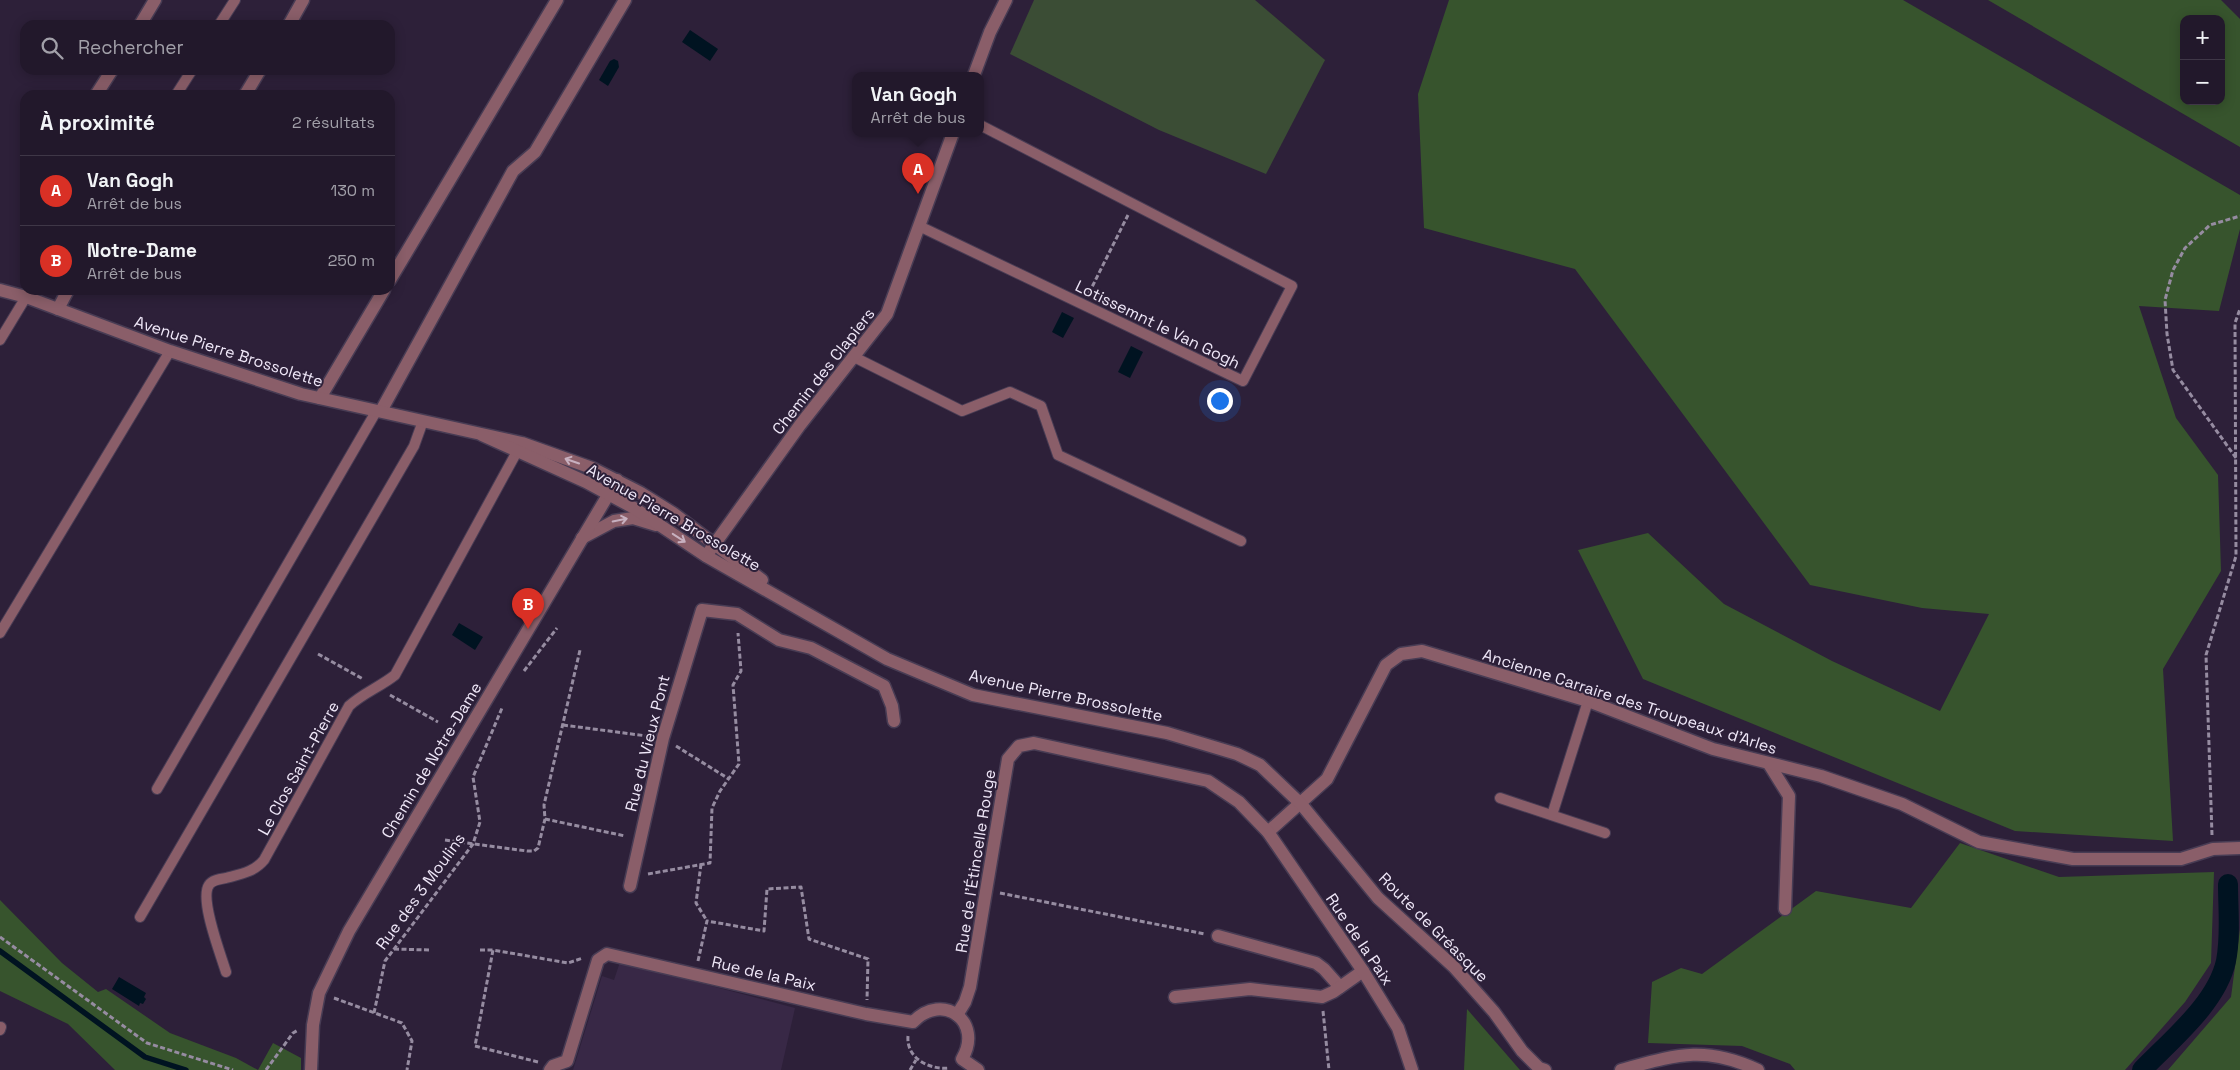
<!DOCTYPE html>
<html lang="fr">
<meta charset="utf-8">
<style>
body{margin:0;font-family:"Space Grotesk",sans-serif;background:#2e2537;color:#f1f3f6}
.controls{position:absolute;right:15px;top:15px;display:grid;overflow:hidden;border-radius:10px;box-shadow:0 2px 12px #0003}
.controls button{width:45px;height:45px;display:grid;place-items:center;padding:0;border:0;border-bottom:1px solid #3f3747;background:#22182b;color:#f1f3f6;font:25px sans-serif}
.you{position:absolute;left:1219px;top:400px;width:18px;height:18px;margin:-12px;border:4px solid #fff;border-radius:50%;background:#1a73e8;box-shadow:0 0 0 8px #1a73e833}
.badge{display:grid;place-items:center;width:32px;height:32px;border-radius:50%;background:#d93025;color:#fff;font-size:16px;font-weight:700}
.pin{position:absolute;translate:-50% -41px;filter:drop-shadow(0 1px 2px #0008)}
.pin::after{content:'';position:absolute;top:26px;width:18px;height:15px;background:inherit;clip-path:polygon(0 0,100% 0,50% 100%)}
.popup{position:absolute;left:852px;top:72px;width:132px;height:65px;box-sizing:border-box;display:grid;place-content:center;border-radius:10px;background:#22182b;filter:drop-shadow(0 1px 4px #0005);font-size:16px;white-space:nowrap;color:#a2a0a9}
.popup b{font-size:19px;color:#f1f3f6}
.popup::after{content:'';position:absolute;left:50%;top:100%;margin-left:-10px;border:10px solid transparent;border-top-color:#22182b}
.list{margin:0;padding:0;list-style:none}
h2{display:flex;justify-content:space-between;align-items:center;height:65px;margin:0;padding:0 20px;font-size:21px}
h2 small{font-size:16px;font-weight:400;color:#a2a0a9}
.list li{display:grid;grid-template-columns:32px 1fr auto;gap:15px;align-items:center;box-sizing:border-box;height:70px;padding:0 20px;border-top:1px solid #3f3747}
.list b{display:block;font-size:19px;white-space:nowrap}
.list p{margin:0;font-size:16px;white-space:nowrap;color:#a2a0a9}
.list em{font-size:16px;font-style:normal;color:#a2a0a9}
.icon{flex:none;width:28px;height:28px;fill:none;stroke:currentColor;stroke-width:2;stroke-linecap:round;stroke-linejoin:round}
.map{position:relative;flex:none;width:2240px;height:1070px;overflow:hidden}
.search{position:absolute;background:#22182b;box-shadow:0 2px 12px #0003;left:20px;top:20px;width:375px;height:55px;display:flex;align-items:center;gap:12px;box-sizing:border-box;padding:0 18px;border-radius:15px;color:#a2a0a9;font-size:19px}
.panel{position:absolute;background:#22182b;box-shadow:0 2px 12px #0003;left:20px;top:90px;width:375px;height:205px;border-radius:15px}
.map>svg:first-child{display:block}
.built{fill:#382846}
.green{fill:#3b4d35}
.forest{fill:#37542d;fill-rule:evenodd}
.water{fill:#001321}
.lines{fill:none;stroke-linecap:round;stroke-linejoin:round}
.stream{stroke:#001321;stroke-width:5.5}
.canal{stroke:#001321;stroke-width:20}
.service-casing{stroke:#483c54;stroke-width:12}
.minor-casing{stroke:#483c54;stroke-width:15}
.tertiary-casing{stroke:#483c54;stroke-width:15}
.path{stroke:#968ca1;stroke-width:3;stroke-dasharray:5 2.5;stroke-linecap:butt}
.service{stroke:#8a5e69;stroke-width:10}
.minor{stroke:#8a5e69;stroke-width:12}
.tertiary{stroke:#8a5e69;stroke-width:12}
.oneway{stroke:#c7b0bf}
.labels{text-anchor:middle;stroke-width:4;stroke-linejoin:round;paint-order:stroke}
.street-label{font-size:16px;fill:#efe7f8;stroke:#2d2039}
</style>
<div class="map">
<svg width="2240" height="1070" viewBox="0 0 2240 1070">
<rect width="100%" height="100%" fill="#2d2039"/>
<polygon class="built" points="620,962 795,1008 781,1070 573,1070 602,976 614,980"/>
<polygon class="green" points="1034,0 1255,0 1325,60 1266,174 1159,130 1010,54"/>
<g class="forest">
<polygon points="1449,0 1903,0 2240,195 2240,229 2219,311 2139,306 2176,418 2218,475 2221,571 2163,669 2173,841 2015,831 1643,679 1578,550 1648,533 1724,604 1832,661 1940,711 1989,614 1922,608 1810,585 1575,269 1424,228 1418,94"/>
<path d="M 1988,0 L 2221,0 L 2240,19 L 2240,147 ZM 2184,19 L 2221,19 L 2221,101 L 2184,101 Z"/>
<polygon points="1960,843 2059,877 2214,872 2211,963 2185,1002 2125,1070 1795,1070 1790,1064 1742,1046 1648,1043 1652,982 1681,968 1702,974 1816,891 1911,908"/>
<polygon points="0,900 62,963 98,992 106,989 170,1033 236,1058 258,1070 273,1043 301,1058 301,1070 115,1070 68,1024 0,991"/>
<polygon points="2240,929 2240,1070 2168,1070 2231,997"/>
<polygon points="1467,1009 1520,1070 1464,1070"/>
</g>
<g class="water">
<polygon points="690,30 718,49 710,61 682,42"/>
<polygon points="614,59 618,61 619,67 608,86 599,80 610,61"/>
<polygon points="1062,312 1074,318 1063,338 1052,332"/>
<polygon points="1131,346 1143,352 1130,378 1118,372"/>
<polygon points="459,623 483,637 475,650 452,635"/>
<polygon points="119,977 146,993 144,997 146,999 143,1004 140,1003 139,1006 112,989"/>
</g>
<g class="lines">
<polyline class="stream" points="0,951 145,1057 186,1070"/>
<path class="canal" d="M 2142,1070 C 2171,1040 2217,1003 2226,961 C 2231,936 2228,909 2228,884"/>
<g class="service-casing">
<g id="service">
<polyline points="219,25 235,0"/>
<polyline points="176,95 192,70"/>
<polyline points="919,226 1243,381 1292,286 980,125"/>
<polyline points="0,340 26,297"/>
<polyline points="854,357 962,411 1010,392 1041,406 1058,455 1241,541"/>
<polyline points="0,633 170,351"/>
<polyline points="157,789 377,410"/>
<polyline points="1500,798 1605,833"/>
<polyline points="1552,815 1588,701"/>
<polyline points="140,917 414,446 423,421"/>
<path d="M 226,972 C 221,955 199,899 209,885 C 212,880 220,879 226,878 C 241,874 254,872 264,860 L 349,706 C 363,693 380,687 395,675 L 520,446"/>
<polyline points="0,1030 1,1027"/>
</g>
</g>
<g class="minor-casing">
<g id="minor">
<polyline points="140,25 155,0"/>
<polyline points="289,25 303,0"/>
<polyline points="974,75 990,32 1006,0"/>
<polyline points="96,95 112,70"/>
<polyline points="245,95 260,70"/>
<polyline points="390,280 557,0"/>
<polyline points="58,309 68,290"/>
<polyline points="320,398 384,290"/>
<polyline points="381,411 513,171 535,152 625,0"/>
<polyline points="582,538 614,521 633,518 656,525"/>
<polyline points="706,556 800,425 887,314 953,133"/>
<polyline points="1769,764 1789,796 1785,909"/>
<polyline points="1268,832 1327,779 1386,665 1401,654 1422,651 1588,701 1713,749 1821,776 1902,804 1979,842 2073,859 2181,859 2213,849 2240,848"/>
<polyline points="630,886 663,738 702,610 737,614 779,640 811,648 884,686 892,706 894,721"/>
<polyline points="1218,936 1316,963 1324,969 1340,987"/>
<polyline points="1175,997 1250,989 1322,997 1333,992 1363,971"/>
<polyline points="957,1015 965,1002 970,987 1008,759 1019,746 1034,743 1208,781 1239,802 1268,832 1363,971 1398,1028 1412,1070"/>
<polyline points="311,1070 313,1025 319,993 349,931 617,480"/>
<path d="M 550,1070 L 553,1066 L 567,1061 L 598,960 L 607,954 L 866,1014 L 913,1022 C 943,991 984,1022 962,1059 L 978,1070"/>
</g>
</g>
<g class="tertiary-casing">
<g id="tertiary">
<polyline points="0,290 26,297 170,351 301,394 522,443 592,468 641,493 673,513 762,580"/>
<polyline points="482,435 586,482 634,508 706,556 887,659 973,695 1167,733 1237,754 1260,765 1301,804 1378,898 1454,967 1494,1012 1522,1051 1539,1068 1545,1070"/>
<path d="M 1621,1070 C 1676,1055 1704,1045 1758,1070"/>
</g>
</g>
<g class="path">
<polyline points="1089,293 1128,215"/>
<polyline points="2236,458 2173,370 2167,334 2165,300 2173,270 2185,248 2210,225 2240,216"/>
<polyline points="318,654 363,679"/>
<polyline points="524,671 557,628"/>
<polyline points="390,695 438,722"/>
<polyline points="563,725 647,736"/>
<polyline points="676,746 729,779"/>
<polyline points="545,819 625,836"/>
<polyline points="2212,835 2206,655 2236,556 2235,323 2240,309"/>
<polyline points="445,840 527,851 534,851 538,848 545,819 544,805 580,650"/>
<polyline points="701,864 696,903 707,921"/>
<polyline points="648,874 710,863 712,808 720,791 739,764 733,685 741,671 738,633"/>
<polyline points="1000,893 1205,934"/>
<polyline points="0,937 147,1043 233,1070"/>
<polyline points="394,949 429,950"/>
<polyline points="480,950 493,950"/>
<polyline points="698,961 707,921 764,931 767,889 801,887 809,939 868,959 867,1000"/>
<polyline points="334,998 402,1023 412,1041 407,1070"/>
<polyline points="1323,1011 1329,1070"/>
<polyline points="374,1013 385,961 473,844 480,822 473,777 502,708"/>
<path d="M 908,1036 C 906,1058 929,1070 949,1068"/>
<polyline points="538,1062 475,1046 493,950 568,963 583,958"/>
<polyline points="266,1070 293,1033 298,1030"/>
<polyline points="910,1070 916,1060"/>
</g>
<use href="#service" class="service"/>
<use href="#minor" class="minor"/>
<use href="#tertiary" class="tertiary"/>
</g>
<defs><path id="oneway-shaft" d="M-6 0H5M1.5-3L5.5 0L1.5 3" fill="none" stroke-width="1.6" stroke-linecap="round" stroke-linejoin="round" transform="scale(1.25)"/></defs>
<g class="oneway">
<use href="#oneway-shaft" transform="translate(572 461) rotate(-161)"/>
<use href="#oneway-shaft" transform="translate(620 520) rotate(-12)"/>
<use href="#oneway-shaft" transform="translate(679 538) rotate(33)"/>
</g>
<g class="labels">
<g class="street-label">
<text transform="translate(1158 324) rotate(26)" y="6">Lotissemnt le Van Gogh</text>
<text transform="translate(229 351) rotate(18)" y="6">Avenue Pierre Brossolette</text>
<text transform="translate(823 371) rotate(-52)" y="6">Chemin des Clapiers</text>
<text transform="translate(674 517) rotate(30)" y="6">Avenue Pierre Brossolette</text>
<text transform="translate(1066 695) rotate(12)" y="6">Avenue Pierre Brossolette</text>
<text transform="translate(1630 701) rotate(18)" y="6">Ancienne Carraire des Troupeaux d'Arles</text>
<text transform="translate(647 743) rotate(-76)" y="6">Rue du Vieux Pont</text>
<text transform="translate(431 760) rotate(-59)" y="6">Chemin de Notre-Dame</text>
<text transform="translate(298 768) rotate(-61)" y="6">Le Clos Saint-Pierre</text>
<text transform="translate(975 861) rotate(-81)" y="6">Rue de l'Étincelle Rouge</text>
<text transform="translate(420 891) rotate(-54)" y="6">Rue des 3 Moulins</text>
<text transform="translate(1434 927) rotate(45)" y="6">Route de Gréasque</text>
<text transform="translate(1360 939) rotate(56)" y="6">Rue de la Paix</text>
<text transform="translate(764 973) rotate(13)" y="6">Rue de la Paix</text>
</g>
</g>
</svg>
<div class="controls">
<button>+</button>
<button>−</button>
</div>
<div class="you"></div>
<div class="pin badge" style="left:918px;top:194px">A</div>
<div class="popup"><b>Van Gogh</b>Arrêt de bus</div>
<div class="pin badge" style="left:528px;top:629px">B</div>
<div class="search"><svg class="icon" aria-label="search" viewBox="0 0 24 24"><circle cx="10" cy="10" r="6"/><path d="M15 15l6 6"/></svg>Rechercher</div>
<section class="panel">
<h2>À proximité<small>2 résultats</small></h2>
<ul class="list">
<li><span class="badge">A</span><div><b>Van Gogh</b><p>Arrêt de bus</p></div><em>130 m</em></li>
<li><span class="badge">B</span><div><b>Notre-Dame</b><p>Arrêt de bus</p></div><em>250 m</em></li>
</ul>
</section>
</div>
